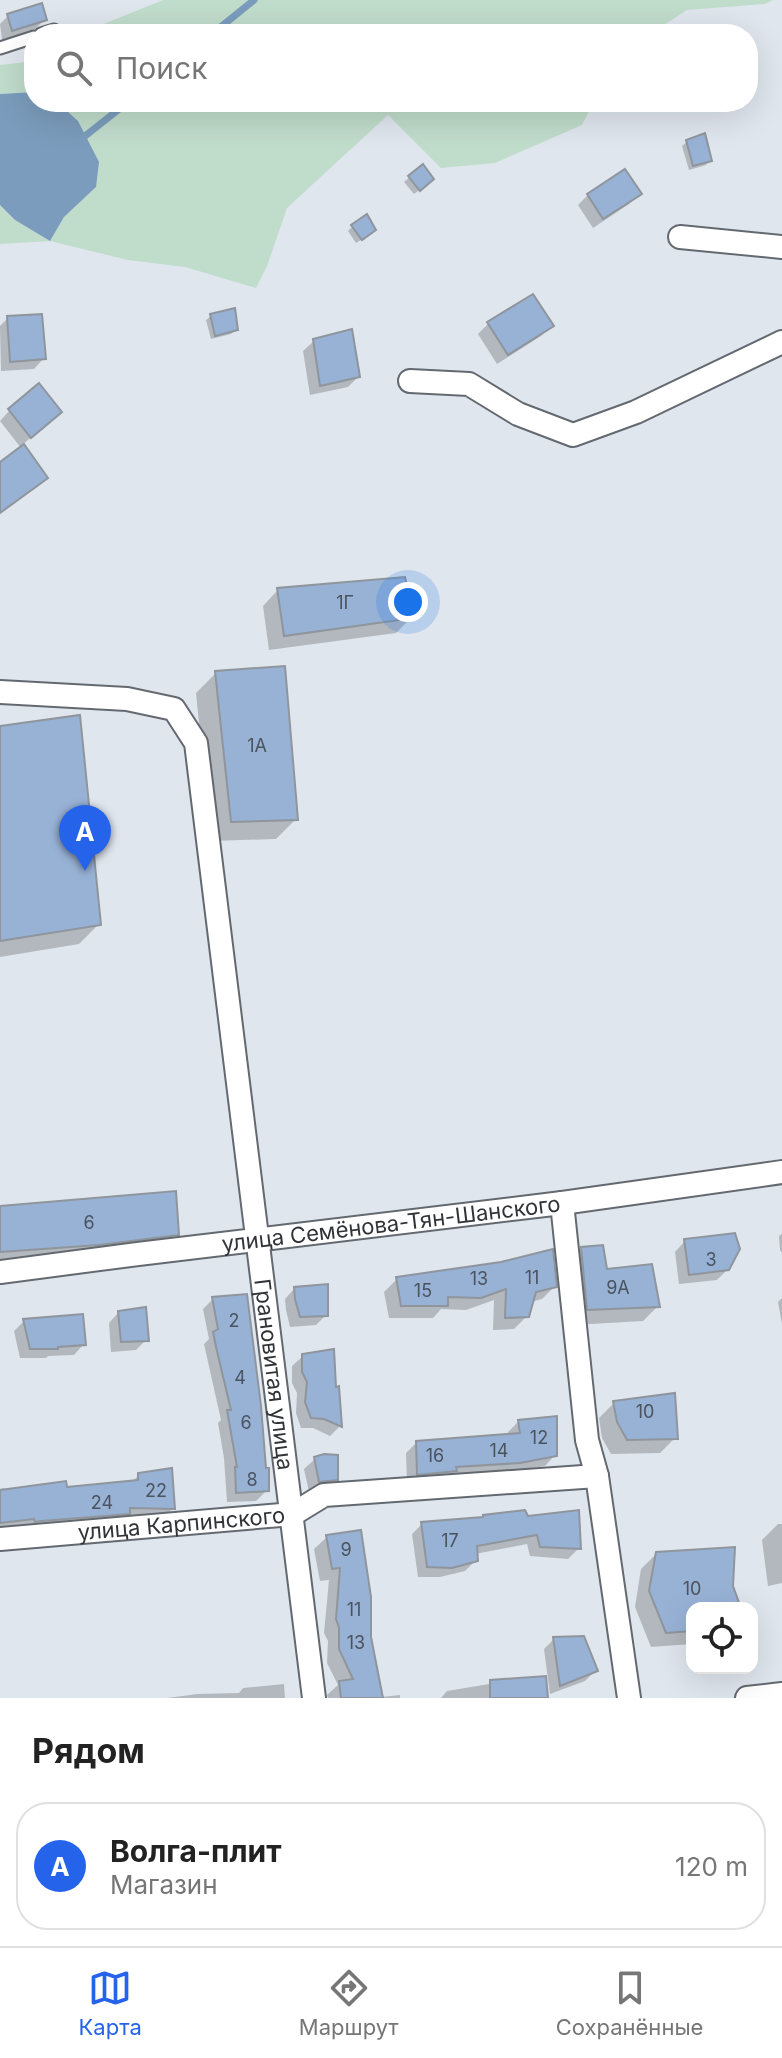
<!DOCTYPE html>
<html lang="ru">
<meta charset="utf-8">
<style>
body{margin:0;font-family:Inter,sans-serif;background:#f6f6f6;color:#222}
.controls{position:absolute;right:24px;bottom:24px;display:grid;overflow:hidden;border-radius:16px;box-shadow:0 8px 32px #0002}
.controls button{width:72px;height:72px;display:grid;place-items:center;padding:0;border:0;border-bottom:2px solid #e0e0e0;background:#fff;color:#222;font:40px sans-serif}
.you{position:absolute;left:408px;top:602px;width:28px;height:28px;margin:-20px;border:6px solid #fff;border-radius:50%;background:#1a73e8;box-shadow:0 0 0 12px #1a73e833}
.badge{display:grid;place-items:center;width:52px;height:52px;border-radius:50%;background:#2563eb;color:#fff;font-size:26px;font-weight:700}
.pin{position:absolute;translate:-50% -66px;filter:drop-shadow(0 2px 4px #0008)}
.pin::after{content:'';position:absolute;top:42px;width:28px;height:24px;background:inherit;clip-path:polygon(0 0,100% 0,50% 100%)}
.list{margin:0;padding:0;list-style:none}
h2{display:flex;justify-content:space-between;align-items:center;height:104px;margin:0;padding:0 32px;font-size:34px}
h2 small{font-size:26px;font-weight:400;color:#767676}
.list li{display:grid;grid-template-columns:52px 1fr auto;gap:24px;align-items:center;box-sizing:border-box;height:128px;margin:0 16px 16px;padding:0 16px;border:2px solid #e0e0e0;border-radius:32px}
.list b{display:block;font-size:30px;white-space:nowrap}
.list p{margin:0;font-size:26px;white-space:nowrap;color:#767676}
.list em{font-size:26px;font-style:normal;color:#767676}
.icon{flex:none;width:44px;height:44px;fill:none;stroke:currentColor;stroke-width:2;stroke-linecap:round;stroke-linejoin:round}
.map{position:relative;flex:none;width:782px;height:1698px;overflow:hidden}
.search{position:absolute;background:#fff;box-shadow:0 8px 32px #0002;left:24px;right:24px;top:24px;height:88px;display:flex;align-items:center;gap:20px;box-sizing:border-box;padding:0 28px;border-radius:32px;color:#767676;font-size:30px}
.sheet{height:248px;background:#fff}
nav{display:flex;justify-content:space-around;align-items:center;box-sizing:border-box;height:112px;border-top:2px solid #e0e0e0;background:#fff;font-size:22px;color:#767676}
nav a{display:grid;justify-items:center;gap:4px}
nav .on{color:#2563eb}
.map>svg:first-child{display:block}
.green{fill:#c0dccb}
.water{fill:#7b9cbc}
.shadow{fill:#0003}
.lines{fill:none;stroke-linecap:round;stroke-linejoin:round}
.stream{stroke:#7b9cbc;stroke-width:7}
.building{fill:#98b2d6;stroke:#8f959c;stroke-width:2}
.lane-casing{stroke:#646970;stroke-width:15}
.street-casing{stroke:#646970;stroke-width:26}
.lane{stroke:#fff;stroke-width:11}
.street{stroke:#fff;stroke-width:22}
.labels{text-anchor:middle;stroke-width:7;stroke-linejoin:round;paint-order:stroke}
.number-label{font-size:18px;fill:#4b535f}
.street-label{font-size:22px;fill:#313337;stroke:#e0e6ee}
</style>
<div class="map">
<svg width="782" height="1698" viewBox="0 0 782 1698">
<rect width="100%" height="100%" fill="#e0e6ee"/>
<g class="green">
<polygon points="163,0 773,0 765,4 687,10 650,34 70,34 96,27"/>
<polygon points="34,61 34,92 0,94 0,65"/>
<polygon points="57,102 594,102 582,125 495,163 441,168 388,115 287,208 267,266 256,288 185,267 128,260 50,241 0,244 0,205 15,220 50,241 64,217 96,187 78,122"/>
</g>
<polygon class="water" points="34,92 34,102 57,102 78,121 99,162 96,187 64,217 50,241 15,220 0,205 0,94"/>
<g class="shadow">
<polygon points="8,16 45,19 35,29 2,40 0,24"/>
<polygon points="687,142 710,160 706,165 689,170 682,146"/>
<polygon points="422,167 427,184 414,194 404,182"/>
<polygon points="639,193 629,204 593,228 578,205 588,195"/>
<polygon points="353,226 369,235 356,243 348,231"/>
<polygon points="532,296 551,326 541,336 497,364 478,334 488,324"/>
<polygon points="211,316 236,329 231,334 211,339 206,320"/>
<polygon points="8,318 44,358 34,369 1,371 0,326"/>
<polygon points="314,341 358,377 348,387 310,395 303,351"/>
<polygon points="10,410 49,422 22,445 45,478 35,488 0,513 0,464 21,448 0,421"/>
<polygon points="278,590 411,618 396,633 269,650 263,606"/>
<polygon points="216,673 296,819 276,839 211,841 196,693"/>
<polygon points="0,728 99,924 79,944 0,957"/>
<polygon points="0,1208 177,1234 157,1254 0,1270"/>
<polygon points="782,1234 782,1253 780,1250 779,1236"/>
<polygon points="685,1241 728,1269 717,1280 679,1284 675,1252"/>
<polygon points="582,1249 606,1271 658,1306 643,1321 573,1325 566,1264"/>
<polygon points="397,1279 555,1286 542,1299 531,1302 527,1316 514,1329 493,1330 494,1300 466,1310 441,1309 433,1318 389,1318 384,1292"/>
<polygon points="295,1288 326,1315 316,1325 290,1327 286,1310 285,1299"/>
<polygon points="782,1298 782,1324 778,1302"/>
<polygon points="213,1299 267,1490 256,1501 227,1502 224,1458 218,1423 221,1420 204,1344 209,1339 203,1309"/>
<polygon points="119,1312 146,1340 136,1350 111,1352 109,1323"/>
<polygon points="24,1321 84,1344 74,1355 48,1356 46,1358 20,1358 14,1331"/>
<polygon points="303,1356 334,1389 337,1388 340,1426 330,1436 313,1428 301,1428 296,1413 297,1393 292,1383 292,1366"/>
<polygon points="614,1403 675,1438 660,1453 611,1454 602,1438 599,1418"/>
<polygon points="518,1422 555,1455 545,1466 508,1472 407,1484 406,1453 416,1443 509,1436 508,1432"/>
<polygon points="315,1459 336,1479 326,1490 309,1492 304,1469"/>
<polygon points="139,1475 173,1508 163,1519 0,1531 0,1489 4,1488 5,1491 66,1489 131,1483"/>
<polygon points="527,1518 579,1548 568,1559 530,1556 527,1544 475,1554 476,1560 465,1571 440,1577 418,1577 412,1534 422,1524"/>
<polygon points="778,1524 782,1524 782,1583 768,1586 762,1540"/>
<polygon points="360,1533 369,1637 381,1697 400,1695 400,1698 328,1698 327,1695 338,1685 327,1663 328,1641 324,1633 329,1580 320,1581 314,1549 327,1537"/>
<polygon points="656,1554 731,1587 739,1608 692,1608 692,1644 651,1647 635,1607 641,1569"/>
<polygon points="554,1639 595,1671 585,1681 550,1694 544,1649"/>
<polygon points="491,1682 546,1698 441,1698 447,1691 489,1684"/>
<polygon points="284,1684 285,1698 167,1698 198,1694 239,1693 243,1688"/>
</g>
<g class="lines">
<g class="stream">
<polyline points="212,34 254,0"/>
<polyline points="80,140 128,102"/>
</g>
</g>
<g class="building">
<polygon points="42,3 47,20 12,31 7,14"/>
<polygon points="705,133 712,161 693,166 686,140"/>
<polygon points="423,164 434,179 420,191 408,176"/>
<polygon points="625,169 642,194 603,219 587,194"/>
<polygon points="367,214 376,230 362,240 351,225"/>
<polygon points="533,294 554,326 508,355 487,322"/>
<polygon points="235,308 238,330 215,336 210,314"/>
<polygon points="42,314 46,359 10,362 7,316"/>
<polygon points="352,329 360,377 320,386 313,339"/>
<polygon points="39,383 62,412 31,438 8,409"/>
<polygon points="24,444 48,478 0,513 0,462"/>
<polygon points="405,577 414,618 284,636 277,588"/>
<polygon points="285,666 298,820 231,822 215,671"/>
<polygon points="80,715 101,925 0,941 0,726"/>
<polygon points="176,1191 179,1235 99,1245 0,1252 0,1206"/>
<polygon points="735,1233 740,1249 729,1270 689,1275 684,1239"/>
<polygon points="603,1245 607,1269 652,1264 660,1307 587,1310 581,1247"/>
<polygon points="553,1249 557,1287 536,1292 529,1317 505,1318 506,1289 481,1298 448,1297 448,1306 401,1306 396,1277 501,1262"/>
<polygon points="328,1284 328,1316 300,1317 295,1299 294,1287"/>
<polygon points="247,1294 261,1406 266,1468 269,1468 269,1491 236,1493 235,1467 237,1467 227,1410 231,1410 216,1347 213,1332 218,1329 212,1297"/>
<polygon points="146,1307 149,1341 121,1342 118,1311"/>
<polygon points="83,1314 86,1345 58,1347 58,1349 30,1349 23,1319"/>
<polygon points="334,1349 336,1387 339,1386 342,1427 324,1419 311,1418 305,1402 307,1382 302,1372 302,1354"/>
<polygon points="675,1393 678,1439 627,1440 617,1422 613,1401"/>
<polygon points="557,1416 557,1456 520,1463 456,1467 457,1471 417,1475 416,1441 520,1433 518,1420"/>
<polygon points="324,1454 338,1455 338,1480 319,1482 314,1457"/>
<polygon points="172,1468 175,1509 130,1508 130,1514 42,1521 35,1522 34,1519 0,1523 0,1490 66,1481 67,1487 138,1480 138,1473"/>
<polygon points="525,1510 528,1516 579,1510 581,1549 540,1547 537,1535 477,1546 478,1561 452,1568 427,1567 421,1522 483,1517 483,1515"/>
<polygon points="361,1530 371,1597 371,1637 383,1698 341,1698 339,1681 353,1679 339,1649 339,1628 336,1619 340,1568 332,1569 326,1535"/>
<polygon points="735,1547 733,1586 741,1608 692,1608 692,1631 666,1633 649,1591 656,1552"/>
<polygon points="584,1636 598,1671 560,1686 553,1637"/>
<polygon points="546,1676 548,1698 490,1698 490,1680"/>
</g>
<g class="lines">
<g class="lane-casing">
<g id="lane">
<polyline points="41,34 54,30"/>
<polyline points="0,48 34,37"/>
</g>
</g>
<g class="street-casing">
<g id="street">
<polyline points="680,237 782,247"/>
<polyline points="410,381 469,384 518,414 573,435 636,412 782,342"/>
<path id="s1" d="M 0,692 L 127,699 L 174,709 L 196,743 L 314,1698"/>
<polyline points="562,1203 587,1440 597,1476 629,1698"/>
<path id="s2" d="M 0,1272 L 138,1254 L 562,1203 L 782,1172"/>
<path id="s3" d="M 0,1539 L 293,1514 L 324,1495 L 597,1476"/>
<polyline points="747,1698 782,1694"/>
</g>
</g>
<use href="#lane" class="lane"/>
<use href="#street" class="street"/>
</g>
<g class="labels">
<g class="number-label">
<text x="345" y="609">1Г</text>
<text x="257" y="752">1А</text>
<text x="89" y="1229">6</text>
<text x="711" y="1266">3</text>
<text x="532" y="1284">11</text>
<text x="479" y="1285">13</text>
<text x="618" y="1294">9А</text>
<text x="423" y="1297">15</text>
<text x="234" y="1327">2</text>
<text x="240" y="1384">4</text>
<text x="645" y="1418">10</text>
<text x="246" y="1429">6</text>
<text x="539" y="1444">12</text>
<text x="499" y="1457">14</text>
<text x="435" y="1462">16</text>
<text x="252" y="1486">8</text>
<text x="156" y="1497">22</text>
<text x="102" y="1509">24</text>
<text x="450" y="1547">17</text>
<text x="346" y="1556">9</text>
<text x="692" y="1595">10</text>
<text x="354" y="1616">11</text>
<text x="356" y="1649">13</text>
</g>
<g class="street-label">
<text dy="8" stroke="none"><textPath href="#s2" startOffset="394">улица Семёнова-Тян-Шанского</textPath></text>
<text dy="8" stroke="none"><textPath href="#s1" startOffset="852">Грановитая улица</textPath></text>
<text dy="8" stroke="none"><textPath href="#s3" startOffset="182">улица Карпинского</textPath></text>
</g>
</g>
</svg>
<div class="controls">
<button><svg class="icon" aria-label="locate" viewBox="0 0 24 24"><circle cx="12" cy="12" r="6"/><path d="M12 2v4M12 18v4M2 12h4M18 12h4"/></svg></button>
</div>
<div class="you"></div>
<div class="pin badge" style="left:85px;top:871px">A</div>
<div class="search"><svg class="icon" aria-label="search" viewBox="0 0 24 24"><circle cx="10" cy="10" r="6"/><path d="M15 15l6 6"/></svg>Поиск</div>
</div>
<section class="sheet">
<h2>Рядом<small></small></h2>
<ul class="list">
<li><span class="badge">A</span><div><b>Волга-плит</b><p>Магазин</p></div><em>120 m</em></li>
</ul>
</section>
<nav>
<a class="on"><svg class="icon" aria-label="map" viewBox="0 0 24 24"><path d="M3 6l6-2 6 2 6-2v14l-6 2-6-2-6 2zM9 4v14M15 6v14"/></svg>Карта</a>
<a><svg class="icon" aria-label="directions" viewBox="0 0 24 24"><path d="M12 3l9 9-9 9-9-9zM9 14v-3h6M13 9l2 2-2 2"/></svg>Маршрут</a>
<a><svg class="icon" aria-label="saved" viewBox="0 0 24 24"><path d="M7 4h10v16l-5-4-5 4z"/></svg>Сохранённые</a>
</nav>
